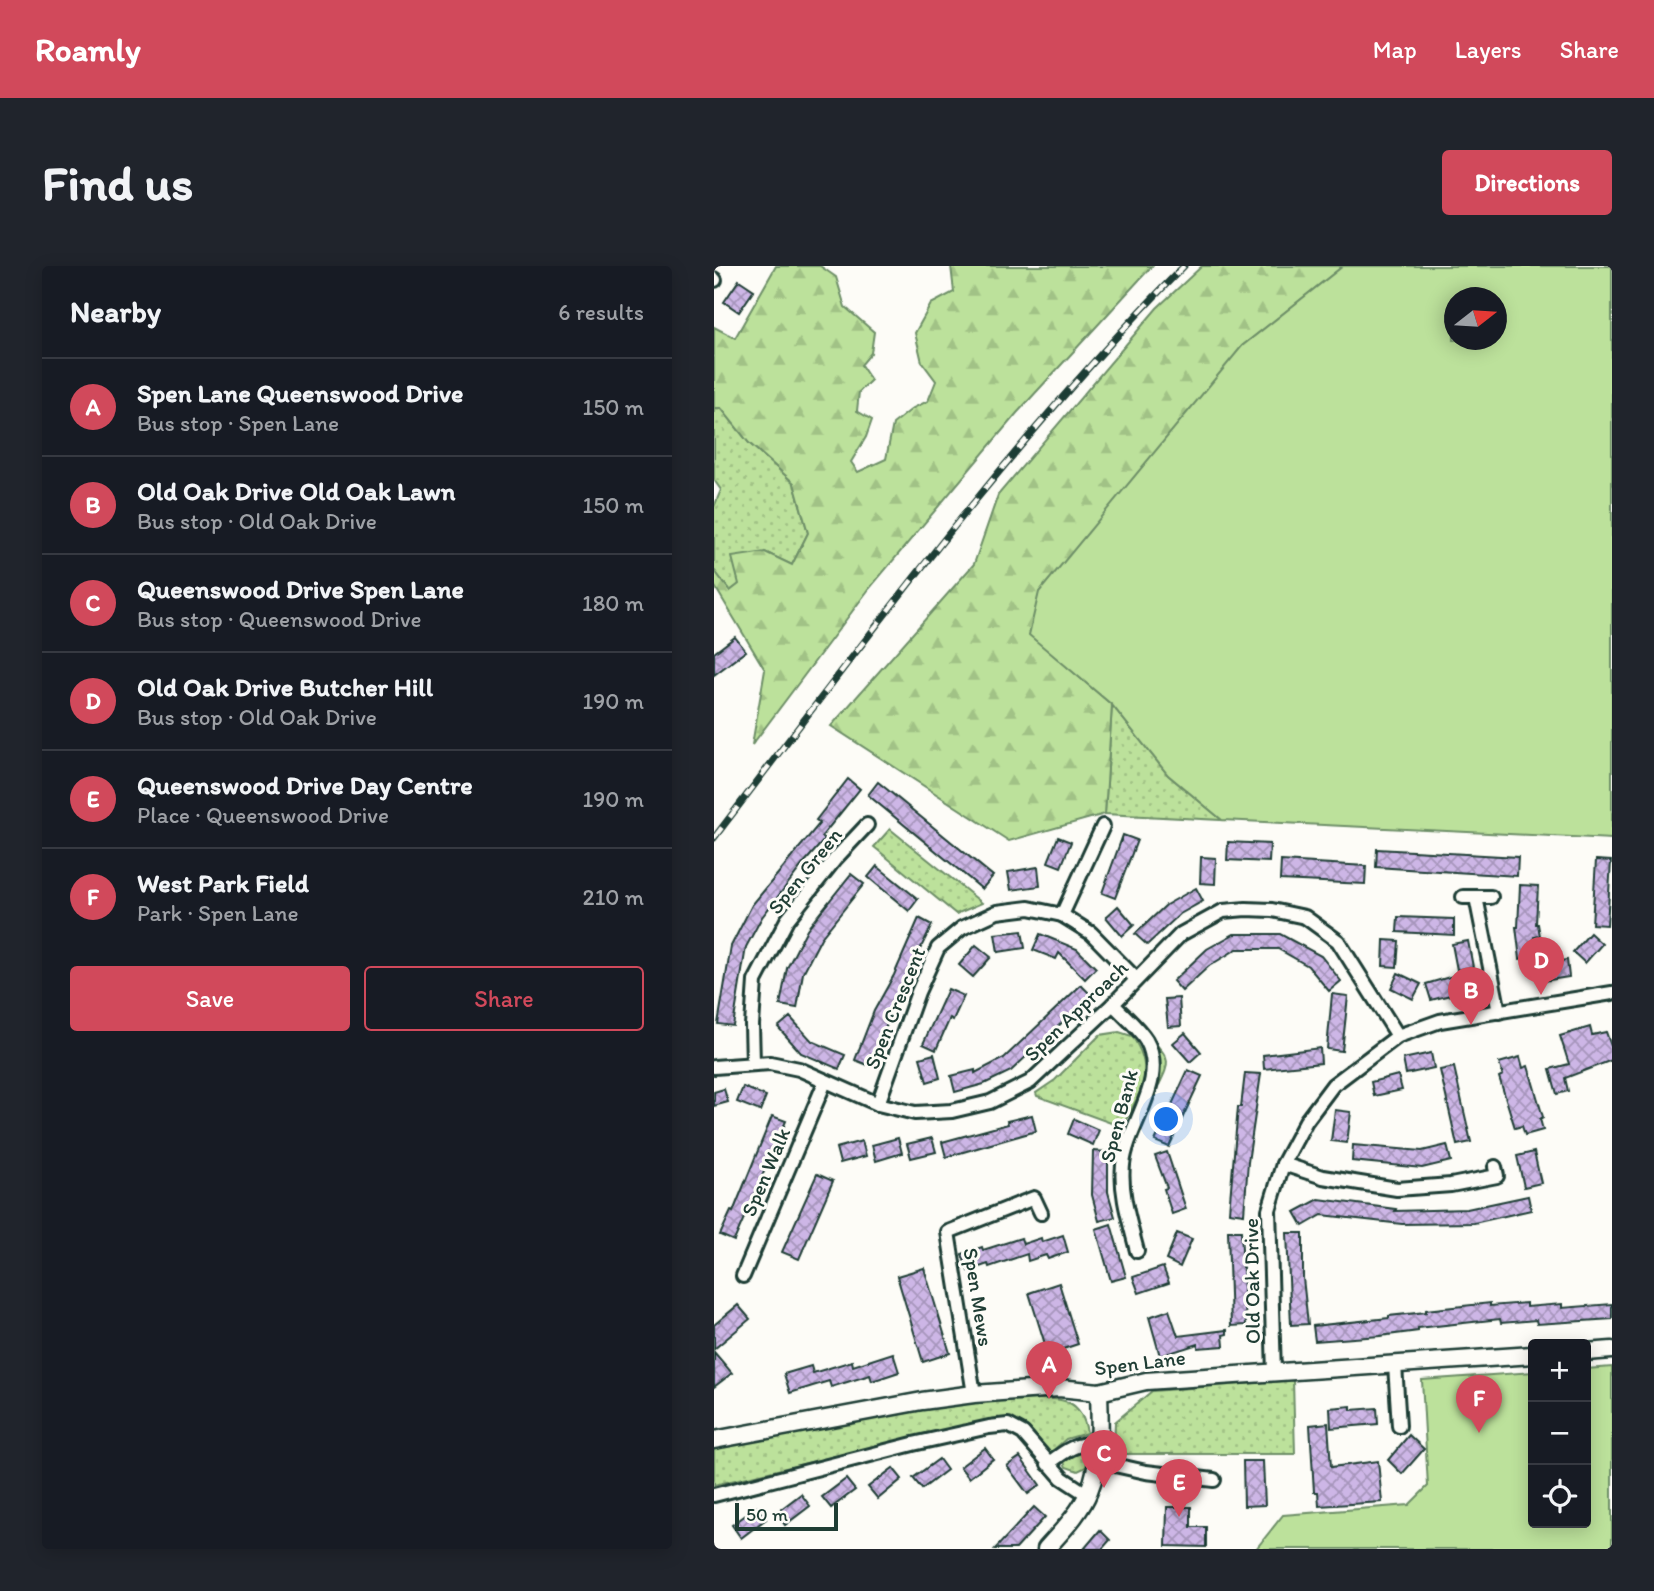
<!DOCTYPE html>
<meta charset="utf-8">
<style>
body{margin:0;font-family:Itim,sans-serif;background:#20242c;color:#f1f3f6}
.controls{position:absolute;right:21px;bottom:21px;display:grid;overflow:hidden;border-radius:7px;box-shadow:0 4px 18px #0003}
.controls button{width:63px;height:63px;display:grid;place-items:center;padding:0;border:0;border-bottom:2px solid #363941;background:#171b24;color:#f1f3f6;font:35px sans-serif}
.compass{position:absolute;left:730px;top:21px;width:63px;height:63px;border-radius:50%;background:#171b24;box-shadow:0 4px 18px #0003;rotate:73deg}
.scale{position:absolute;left:21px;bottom:18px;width:103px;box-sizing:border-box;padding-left:7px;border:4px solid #1f3d34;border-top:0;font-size:19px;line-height:24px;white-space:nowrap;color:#1f3d34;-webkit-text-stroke:5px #fdfcf7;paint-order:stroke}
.you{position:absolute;left:453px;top:854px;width:24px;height:24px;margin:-18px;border:5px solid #fff;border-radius:50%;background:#1a73e8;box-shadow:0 0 0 10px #1a73e833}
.badge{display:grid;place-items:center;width:46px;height:46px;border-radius:50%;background:#d1495b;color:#fff;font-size:23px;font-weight:700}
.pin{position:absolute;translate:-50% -58px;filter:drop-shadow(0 2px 4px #0008)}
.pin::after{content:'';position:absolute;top:37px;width:24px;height:21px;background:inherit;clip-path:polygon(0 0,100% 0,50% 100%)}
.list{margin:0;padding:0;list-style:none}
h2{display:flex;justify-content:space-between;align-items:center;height:91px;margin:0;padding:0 28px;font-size:30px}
h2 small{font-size:23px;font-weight:400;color:#9ea1a6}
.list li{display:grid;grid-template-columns:46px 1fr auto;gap:21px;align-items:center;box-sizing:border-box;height:98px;padding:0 28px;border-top:2px solid #363941}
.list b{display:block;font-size:26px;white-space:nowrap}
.list p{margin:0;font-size:23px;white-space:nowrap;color:#9ea1a6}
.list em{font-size:23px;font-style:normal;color:#9ea1a6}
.actions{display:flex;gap:14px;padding:21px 28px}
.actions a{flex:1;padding:16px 0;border:2px solid #d1495b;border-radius:7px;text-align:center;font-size:24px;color:#d1495b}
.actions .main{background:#d1495b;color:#fff}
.icon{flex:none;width:38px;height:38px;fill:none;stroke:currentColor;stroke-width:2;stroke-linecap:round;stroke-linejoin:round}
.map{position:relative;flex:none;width:898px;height:1283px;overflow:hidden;border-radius:7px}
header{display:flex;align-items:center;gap:42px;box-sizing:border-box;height:98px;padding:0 35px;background:#d1495b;color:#fff}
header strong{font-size:33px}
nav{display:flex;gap:38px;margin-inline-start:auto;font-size:24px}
.intro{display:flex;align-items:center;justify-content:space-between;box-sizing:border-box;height:168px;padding:0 42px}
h1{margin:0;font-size:49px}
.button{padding:18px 32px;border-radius:7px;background:#d1495b;color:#fff;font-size:24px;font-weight:700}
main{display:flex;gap:42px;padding:0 42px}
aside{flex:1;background:#171b24;border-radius:7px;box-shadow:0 4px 18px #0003}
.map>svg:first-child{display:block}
.grass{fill:url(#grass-dots);stroke:#6e8f68;stroke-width:2}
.forest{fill:url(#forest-firs);stroke:#6e8f68;stroke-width:2}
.park{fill:#bce19b;stroke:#6e8f68;stroke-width:2;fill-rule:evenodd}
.building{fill:url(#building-cross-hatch);stroke:#1f3d34;stroke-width:2}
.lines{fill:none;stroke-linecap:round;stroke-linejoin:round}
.street-casing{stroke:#1f3d34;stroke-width:18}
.secondary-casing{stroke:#1f3d34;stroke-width:21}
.street{stroke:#fdfcf7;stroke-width:12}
.secondary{stroke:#fdfcf7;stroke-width:16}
.rail-casing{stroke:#1f3d34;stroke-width:7}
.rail{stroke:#fdfcf7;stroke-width:4.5;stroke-dasharray:13;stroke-linecap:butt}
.labels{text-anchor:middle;stroke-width:6;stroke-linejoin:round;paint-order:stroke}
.street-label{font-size:21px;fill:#1f3d34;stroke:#fdfcf7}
</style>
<header>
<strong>Roamly</strong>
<nav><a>Map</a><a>Layers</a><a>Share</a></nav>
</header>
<div class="intro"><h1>Find us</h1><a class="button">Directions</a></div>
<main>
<aside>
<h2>Nearby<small>6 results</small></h2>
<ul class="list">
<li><span class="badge">A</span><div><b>Spen Lane Queenswood Drive</b><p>Bus stop · Spen Lane</p></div><em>150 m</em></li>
<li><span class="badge">B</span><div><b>Old Oak Drive Old Oak Lawn</b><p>Bus stop · Old Oak Drive</p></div><em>150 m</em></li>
<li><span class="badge">C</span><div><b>Queenswood Drive Spen Lane</b><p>Bus stop · Queenswood Drive</p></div><em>180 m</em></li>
<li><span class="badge">D</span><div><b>Old Oak Drive Butcher Hill</b><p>Bus stop · Old Oak Drive</p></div><em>190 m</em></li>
<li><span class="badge">E</span><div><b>Queenswood Drive Day Centre</b><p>Place · Queenswood Drive</p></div><em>190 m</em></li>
<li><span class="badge">F</span><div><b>West Park Field</b><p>Park · Spen Lane</p></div><em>210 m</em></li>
</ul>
<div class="actions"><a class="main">Save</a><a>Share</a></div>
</aside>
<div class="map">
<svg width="898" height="1283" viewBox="0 0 898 1283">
<defs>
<pattern id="grass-dots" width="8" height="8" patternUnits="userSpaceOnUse" patternTransform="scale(1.75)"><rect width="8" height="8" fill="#bce19b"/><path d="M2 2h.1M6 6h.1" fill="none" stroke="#a1c286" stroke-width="1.8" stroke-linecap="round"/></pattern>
<pattern id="forest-firs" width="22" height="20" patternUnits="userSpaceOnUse" patternTransform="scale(1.75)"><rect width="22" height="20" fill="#bce19b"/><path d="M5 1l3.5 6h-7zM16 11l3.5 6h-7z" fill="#a1c286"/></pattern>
<pattern id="building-cross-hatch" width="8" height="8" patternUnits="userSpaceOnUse" patternTransform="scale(1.75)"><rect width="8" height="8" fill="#cdb6e6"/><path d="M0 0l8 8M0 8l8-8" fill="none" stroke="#a695bb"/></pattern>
</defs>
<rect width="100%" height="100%" fill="#fdfcf7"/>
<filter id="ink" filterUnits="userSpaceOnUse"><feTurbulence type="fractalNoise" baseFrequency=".0143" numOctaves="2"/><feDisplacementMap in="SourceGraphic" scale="14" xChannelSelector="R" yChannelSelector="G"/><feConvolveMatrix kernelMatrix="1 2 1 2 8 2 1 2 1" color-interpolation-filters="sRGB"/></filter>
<g filter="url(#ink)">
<g class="grass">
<polygon points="0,142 7,142 35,177 80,217 94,267 78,299 51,286 25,319 16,325 0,304 0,241 7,224 0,214"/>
<polygon points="398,439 454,509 508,554 391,548"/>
<polygon points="176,563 268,637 242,648 160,581"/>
<path d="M 405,766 L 418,770 C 443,807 426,826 408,861 L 323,830 L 322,827 L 341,814 L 386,769 Z"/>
<path d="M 439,775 C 457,794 456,796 445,819 L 446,795 Z"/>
<polygon points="579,1114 581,1188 400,1188 401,1156 438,1125"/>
<path d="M 309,1133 C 341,1133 367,1127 373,1167 L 352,1173 L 335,1188 C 318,1164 313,1154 282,1152 L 0,1219 L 0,1182 L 237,1139 Z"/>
<polygon points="372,1184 376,1193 374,1200 364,1205 352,1201 350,1196 358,1186"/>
</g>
<g class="forest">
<polygon points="62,0 106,0 122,11 131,41 160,66 157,87 147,99 157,114 145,126 143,145 158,154 152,171 137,196 144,206 172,193 179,158 199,142 214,135 222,115 208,96 201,67 217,38 240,26 237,0 438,0 303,147 155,323 38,479 51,404 0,319 0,304 16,325 25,318 18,291 51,286 78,299 94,267 80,217 35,177 7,142 0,142 0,61 21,72"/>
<polygon points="488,0 629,0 528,80 316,369 398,439 391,548 295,575 117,460 260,298 284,229 443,42"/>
</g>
<g class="park">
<path d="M 629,0 L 898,0 L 898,573 L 508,554 L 454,509 L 398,439 L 315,369 L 325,326 L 528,80 ZM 740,32 L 782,32 L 782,74 L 740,74 Z"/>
<polygon points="898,1101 898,1283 542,1283 569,1249 695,1239 714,1220 708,1114 819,1106 819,1257 872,1257 872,1103"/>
</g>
<g class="building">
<polygon points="25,14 40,24 25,46 10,36"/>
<polygon points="21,371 32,385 0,409 0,387"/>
<polygon points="134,513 146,523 108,570 111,573 90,597 48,651 32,681 19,760 4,758 17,680 38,639 106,557 102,554"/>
<polygon points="164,516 279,610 268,623 154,529"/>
<polygon points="409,569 423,574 401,632 388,627"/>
<polygon points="344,571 357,576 347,601 334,596"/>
<polygon points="514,576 556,578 555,596 513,594"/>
<polygon points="663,583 804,591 803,610 662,601"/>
<polygon points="487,591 502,592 501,618 486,617"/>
<polygon points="882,594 897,595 893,659 878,658"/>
<polygon points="567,595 652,600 651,618 566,614"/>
<polygon points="163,600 204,633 195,645 154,611"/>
<polygon points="324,601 326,620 297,624 294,606"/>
<polygon points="137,608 150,618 107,672 89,707 83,742 66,739 73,702 93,663"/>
<polygon points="806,619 824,620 822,658 824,658 826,670 820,671 823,691 806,693 802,661 804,661"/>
<polygon points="482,622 489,635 466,648 433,679 421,668 452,639"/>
<polygon points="404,640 420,659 408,670 392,651"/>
<polygon points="684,651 740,653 740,669 683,666"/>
<polygon points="205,652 218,659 173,751 176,751 156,800 141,794 160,745 180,709"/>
<polygon points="308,665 311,682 284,686 281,668"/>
<polygon points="876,667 888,678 871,697 859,686"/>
<polygon points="326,668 363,683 382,702 371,713 345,687 342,693 319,684"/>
<polygon points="520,668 566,668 607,690 627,715 615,725 594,700 564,683 523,683 495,700 468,725 459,715 493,683"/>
<polygon points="670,674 685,675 683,701 669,700"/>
<polygon points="754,675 759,701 743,704 738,678"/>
<polygon points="262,679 277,691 259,711 245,699"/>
<polygon points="853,694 855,711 829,715 827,698"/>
<polygon points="684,707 707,718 699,733 677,722"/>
<polygon points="739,710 744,727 717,734 712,718"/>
<polygon points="367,719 377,729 297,805 270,818 241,826 237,810 261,804 261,807 290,792"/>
<polygon points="234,723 250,730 239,754 236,752 222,784 209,778"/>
<polygon points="618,728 634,730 628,785 613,783"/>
<polygon points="465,732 467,760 454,761 451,733"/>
<polygon points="76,751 98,775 131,789 125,803 87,787 64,761"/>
<polygon points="876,761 878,769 892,766 898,783 898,794 851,812 854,825 843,828 836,803 855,798 846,770"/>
<polygon points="471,767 487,786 476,796 459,777"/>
<polygon points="606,782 607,797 550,803 549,789"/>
<polygon points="717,787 720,802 692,808 689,793"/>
<polygon points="220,788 226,812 213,816 206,792"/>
<polygon points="806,791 809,802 814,800 829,851 826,853 829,864 811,869 808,860 801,862 785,811 789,809 785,797"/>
<polygon points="740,801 757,876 743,879 726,804"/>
<polygon points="474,804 488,810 455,881 441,875"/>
<polygon points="531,807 547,808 534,896 530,948 515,946 524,841 527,841"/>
<polygon points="684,809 688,824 660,830 657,816"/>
<polygon points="29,821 52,830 46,845 23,836"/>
<polygon points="10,823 14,836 0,840 0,826"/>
<polygon points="621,844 637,846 633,877 617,875"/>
<polygon points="318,849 322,865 232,891 228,876 294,858 293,855"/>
<polygon points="58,850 72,855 20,975 6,969 17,945 19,946"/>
<polygon points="360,853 385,864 379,879 354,868"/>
<polygon points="184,872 188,887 162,895 158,879"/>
<polygon points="218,872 222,886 197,892 193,878"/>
<polygon points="148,875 152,890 126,897 122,882"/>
<polygon points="639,879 708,885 733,879 737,895 708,902 638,895"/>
<polygon points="379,885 394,886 394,926 401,951 385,955 378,929"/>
<polygon points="453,886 472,943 458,948 450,923 453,922 441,890"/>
<polygon points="820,886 827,917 810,921 803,890"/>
<polygon points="103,908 119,915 85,993 68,986"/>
<polygon points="814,930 817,944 760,957 688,958 608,949 589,960 581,946 605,933 682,943 681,945 753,943"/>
<polygon points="397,958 412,1011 397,1015 382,963"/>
<polygon points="514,965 527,965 532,1059 517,1060"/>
<polygon points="463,967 478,973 466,1001 452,994"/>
<polygon points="573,967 589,967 589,1012 594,1058 577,1059"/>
<polygon points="349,969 354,986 334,993 332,989 314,995 313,988 275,1001 274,998 254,1005 248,988 268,981 269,984 307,972 309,978 327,972 328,976"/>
<polygon points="449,1001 455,1017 425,1027 419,1011"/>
<polygon points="210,1002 236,1087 209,1096 183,1010"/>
<polygon points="345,1017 364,1078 349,1083 350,1086 335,1091 315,1027"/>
<polygon points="776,1037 776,1040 812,1037 812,1041 848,1038 848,1042 898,1038 898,1053 823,1058 822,1054 787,1057 786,1053 704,1062 704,1065 666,1070 601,1075 599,1060 675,1052 675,1050 712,1046 712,1044"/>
<polygon points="24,1039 36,1053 0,1083 0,1059"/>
<polygon points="455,1044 464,1070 513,1064 513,1068 509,1069 510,1080 484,1082 484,1078 446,1090 435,1051"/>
<polygon points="0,1086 18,1107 0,1121"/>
<polygon points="179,1087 185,1106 158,1115 156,1109 117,1121 115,1115 76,1127 70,1108 97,1100 99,1107 138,1095 139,1100"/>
<polygon points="637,1140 637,1144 663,1142 664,1158 617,1162 616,1142"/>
<polygon points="614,1157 617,1201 664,1195 668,1236 605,1240 604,1226 600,1226 596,1159"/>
<polygon points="695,1169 710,1183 688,1208 674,1194"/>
<polygon points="271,1182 279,1193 255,1212 246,1201"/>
<polygon points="306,1191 326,1219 314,1228 293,1200"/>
<polygon points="225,1193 233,1204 208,1223 199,1212"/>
<polygon points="529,1195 549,1195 551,1239 530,1240"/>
<polygon points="179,1202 188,1213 164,1233 154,1221"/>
<polygon points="132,1213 141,1224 117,1242 108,1231"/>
<polygon points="87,1228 96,1240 71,1259 62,1247"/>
<polygon points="43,1241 52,1253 27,1272 18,1259"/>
<polygon points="320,1241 331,1251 302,1283 281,1283"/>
<polygon points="453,1241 477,1241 477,1261 492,1261 492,1281 452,1280"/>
<polygon points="386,1264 396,1274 388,1283 370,1283"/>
</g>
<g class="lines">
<g class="street-casing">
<g id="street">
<polyline points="0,13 1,14"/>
<polyline points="749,631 762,631 785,746"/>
<polyline points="762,631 777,631"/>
<polyline points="348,649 389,560"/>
<path d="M 399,738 C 409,749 424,761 432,774 C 455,815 413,858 409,899 C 406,927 416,957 423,985"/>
<polyline points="39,797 38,759 41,715 73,654 122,592 153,559"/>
<polyline points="0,801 56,797 85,803 164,838 201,847 238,845 276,836 316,816 399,738 467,668 509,645 532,643 558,644 591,651 624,675 684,770"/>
<polyline points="164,838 204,726 224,682 248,662 283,646 315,642 348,649 377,667 422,713"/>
<polyline points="569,898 609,911 683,923 737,919 783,910 781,901"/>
<polyline points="29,1010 111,816"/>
<polyline points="681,1099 685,1160"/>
<polyline points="560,1107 555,944 569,898 592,855 619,819 684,770 726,755 898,727"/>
<polyline points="260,1128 234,966 320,932 327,947"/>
<polyline points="383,1195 432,1206 500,1214"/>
<path d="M 334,1198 C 351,1185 362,1176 384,1178"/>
<polyline points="0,1229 199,1178 275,1161 294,1159 309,1167 348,1212 374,1229"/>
</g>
</g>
<g class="secondary-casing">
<g id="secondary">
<polyline points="872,1086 898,1084"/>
<polyline points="0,1174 208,1135 260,1128 345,1122 385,1126 432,1115 819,1089"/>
<path d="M 332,1283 C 347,1266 367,1246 375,1225 C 388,1194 386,1158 385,1126"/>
</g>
</g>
<use href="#street" class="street"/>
<use href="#secondary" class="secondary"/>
<g class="rail-casing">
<path id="rail" d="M 0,572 C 150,376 296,176 470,0"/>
</g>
<use href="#rail" class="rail"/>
</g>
</g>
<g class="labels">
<g class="street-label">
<text transform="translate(91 605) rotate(-51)" y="7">Spen Green</text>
<text transform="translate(181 742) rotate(-68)" y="7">Spen Crescent</text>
<text transform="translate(362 745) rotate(-44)" y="7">Spen Approach</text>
<text transform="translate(405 850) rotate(-75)" y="7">Spen Bank</text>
<text transform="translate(52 906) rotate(-67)" y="7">Spen Walk</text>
<text transform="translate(538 1015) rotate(-91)" y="7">Old Oak Drive</text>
<text transform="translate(264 1031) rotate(81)" y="7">Spen Mews</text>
<text transform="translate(426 1097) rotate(-7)" y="7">Spen Lane</text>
</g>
</g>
</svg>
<div class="controls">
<button>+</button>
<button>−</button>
<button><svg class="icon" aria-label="locate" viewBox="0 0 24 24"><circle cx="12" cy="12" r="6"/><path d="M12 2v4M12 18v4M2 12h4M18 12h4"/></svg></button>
</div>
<svg class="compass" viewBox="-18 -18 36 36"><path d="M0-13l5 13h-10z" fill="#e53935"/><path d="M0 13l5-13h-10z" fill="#9ea1a6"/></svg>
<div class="scale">50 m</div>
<div class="you"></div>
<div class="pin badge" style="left:335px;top:1133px">A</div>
<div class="pin badge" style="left:757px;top:759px">B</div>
<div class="pin badge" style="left:390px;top:1222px">C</div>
<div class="pin badge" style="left:827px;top:729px">D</div>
<div class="pin badge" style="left:465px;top:1251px">E</div>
<div class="pin badge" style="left:765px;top:1167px">F</div>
</div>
</main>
